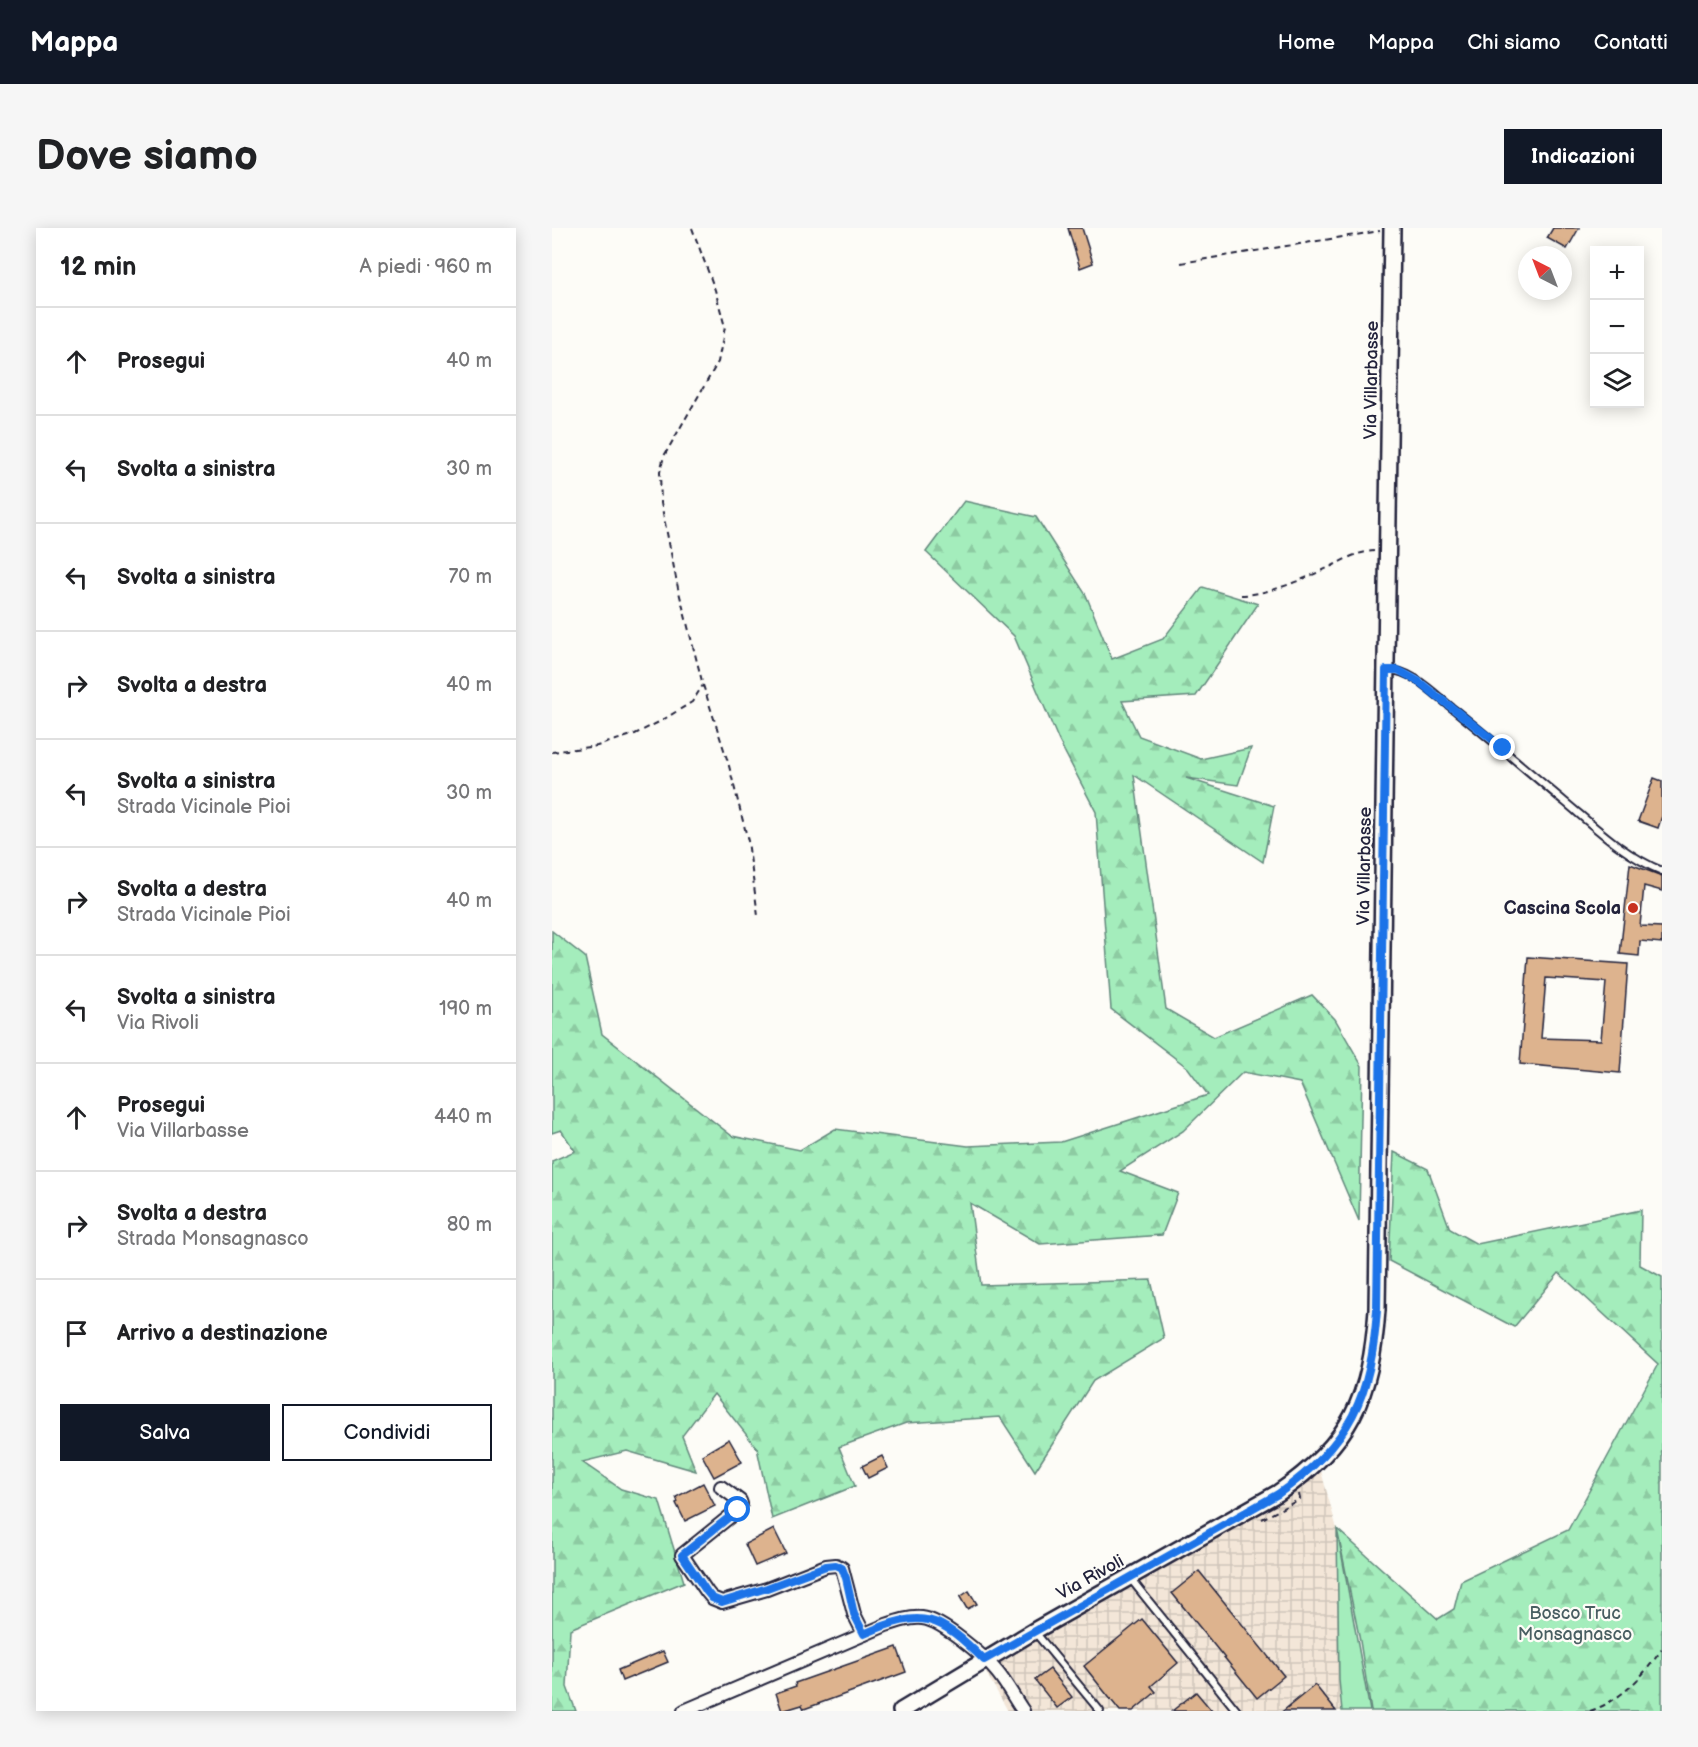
<!DOCTYPE html>
<html lang="it">
<meta charset="utf-8">
<style>
body{margin:0;font-family:"Balsamiq Sans",sans-serif;background:#f6f6f6;color:#202124}
.controls{position:absolute;right:18px;top:18px;display:grid;overflow:hidden;border-radius:0px;box-shadow:0 3px 15px #0003}
.controls button{width:54px;height:54px;display:grid;place-items:center;padding:0;border:0;border-bottom:2px solid #e0e0e0;background:#fff;color:#202124;font:30px sans-serif}
.compass{position:absolute;left:966px;top:18px;width:54px;height:54px;border-radius:50%;background:#fff;box-shadow:0 3px 15px #0003;rotate:318deg}
.stop{position:absolute;width:18px;height:18px;margin:-14px;border:4px solid #1a73e8;border-radius:50%;background:#fff}
.stop.end{background:#1a73e8;border-color:#fff;box-shadow:0 2px 6px #0008}
.list{margin:0;padding:0;list-style:none}
h2{display:flex;justify-content:space-between;align-items:center;height:78px;margin:0;padding:0 24px;font-size:26px}
h2 small{font-size:20px;font-weight:400;color:#757577}
.list li{display:grid;grid-template-columns:39px 1fr auto;gap:18px;align-items:center;box-sizing:border-box;height:108px;padding:0 24px;border-top:2px solid #e0e0e0}
.list b{display:block;font-size:22px;white-space:nowrap}
.list p{margin:0;font-size:20px;white-space:nowrap;color:#757577}
.list em{font-size:20px;font-style:normal;color:#757577}
.actions{display:flex;gap:12px;padding:18px 24px}
.actions a{flex:1;padding:14px 0;border:2px solid #111827;border-radius:0px;text-align:center;font-size:21px;color:#111827}
.actions .main{background:#111827;color:#fff}
.icon{flex:none;width:33px;height:33px;fill:none;stroke:currentColor;stroke-width:2;stroke-linecap:round;stroke-linejoin:round}
.map{position:relative;flex:none;width:1110px;height:1483px;overflow:hidden;border-radius:0px}
header{display:flex;align-items:center;gap:36px;box-sizing:border-box;height:84px;padding:0 30px;background:#111827;color:#fff}
header strong{font-size:28px}
nav{display:flex;gap:33px;margin-inline-start:auto;font-size:21px}
.intro{display:flex;align-items:center;justify-content:space-between;box-sizing:border-box;height:144px;padding:0 36px}
h1{margin:0;font-size:42px}
.button{padding:15px 27px;border-radius:0px;background:#111827;color:#fff;font-size:21px;font-weight:700}
main{display:flex;gap:36px;padding:0 36px}
aside{flex:1;background:#fff;border-radius:0px;box-shadow:0 3px 15px #0003}
.map>svg:first-child{display:block}
.industrial{fill:url(#industrial-grid)}
.grass{fill:#a4edbc;stroke:#63887c;stroke-width:1.5}
.forest{fill:url(#forest-firs);stroke:#63887c;stroke-width:1.5}
.building{fill:#ddb38e;stroke:#22223b;stroke-width:1.5;fill-rule:evenodd}
.lines{fill:none;stroke-linecap:round;stroke-linejoin:round}
.service-casing{stroke:#22223b;stroke-width:10}
.minor-casing{stroke:#22223b;stroke-width:16}
.tertiary-casing{stroke:#22223b;stroke-width:20}
.path{stroke:#22223b;stroke-width:2;stroke-dasharray:6 4.5;stroke-linecap:butt}
.service{stroke:#fdfcf7;stroke-width:6}
.minor{stroke:#fdfcf7;stroke-width:12}
.tertiary{stroke:#fdfcf7;stroke-width:15}
.route{stroke:#1a73e8;stroke-width:8}
.poi-dot{fill:#c8321e;stroke:#fdfcf7;stroke-width:2}
.labels{text-anchor:middle;stroke-width:4.5;stroke-linejoin:round;paint-order:stroke}
.street-label{font-size:18px;fill:#22223b;stroke:#fdfcf7}
.poi-label{font-size:18px;font-weight:bold;fill:#22223b;stroke:#fdfcf7;text-anchor:end}
.park-label{font-size:18px;fill:#495f62;stroke:#fdfcf7}
</style>
<header>
<strong>Mappa</strong>
<nav><a>Home</a><a>Mappa</a><a>Chi siamo</a><a>Contatti</a></nav>
</header>
<div class="intro"><h1>Dove siamo</h1><a class="button">Indicazioni</a></div>
<main>
<aside>
<h2>12 min<small>A piedi · 960 m</small></h2>
<ul class="list">
<li><svg class="icon" aria-label="ahead" viewBox="0 0 24 24"><path d="M12 20V5M6 11l6-6 6 6"/></svg><div><b>Prosegui</b></div><em>40 m</em></li>
<li><svg class="icon" aria-label="left" viewBox="0 0 24 24"><path d="M17 20v-9H6M10 6l-5 5 5 5"/></svg><div><b>Svolta a sinistra</b></div><em>30 m</em></li>
<li><svg class="icon" aria-label="left" viewBox="0 0 24 24"><path d="M17 20v-9H6M10 6l-5 5 5 5"/></svg><div><b>Svolta a sinistra</b></div><em>70 m</em></li>
<li><svg class="icon" aria-label="right" viewBox="0 0 24 24"><path d="M7 20v-9h11M14 6l5 5-5 5"/></svg><div><b>Svolta a destra</b></div><em>40 m</em></li>
<li><svg class="icon" aria-label="left" viewBox="0 0 24 24"><path d="M17 20v-9H6M10 6l-5 5 5 5"/></svg><div><b>Svolta a sinistra</b><p>Strada Vicinale Pioi</p></div><em>30 m</em></li>
<li><svg class="icon" aria-label="right" viewBox="0 0 24 24"><path d="M7 20v-9h11M14 6l5 5-5 5"/></svg><div><b>Svolta a destra</b><p>Strada Vicinale Pioi</p></div><em>40 m</em></li>
<li><svg class="icon" aria-label="left" viewBox="0 0 24 24"><path d="M17 20v-9H6M10 6l-5 5 5 5"/></svg><div><b>Svolta a sinistra</b><p>Via Rivoli</p></div><em>190 m</em></li>
<li><svg class="icon" aria-label="ahead" viewBox="0 0 24 24"><path d="M12 20V5M6 11l6-6 6 6"/></svg><div><b>Prosegui</b><p>Via Villarbasse</p></div><em>440 m</em></li>
<li><svg class="icon" aria-label="right" viewBox="0 0 24 24"><path d="M7 20v-9h11M14 6l5 5-5 5"/></svg><div><b>Svolta a destra</b><p>Strada Monsagnasco</p></div><em>80 m</em></li>
<li><svg class="icon" aria-label="arrive" viewBox="0 0 24 24"><path d="M6 21V4h12l-3 4 3 4H6"/></svg><div><b>Arrivo a destinazione</b></div></li>
</ul>
<div class="actions"><a class="main">Salva</a><a>Condividi</a></div>
</aside>
<div class="map">
<svg width="1110" height="1483" viewBox="0 0 1110 1483">
<defs>
<pattern id="industrial-grid" width="8" height="8" patternUnits="userSpaceOnUse" patternTransform="scale(1.5)"><rect width="8" height="8" fill="#f3e6d8"/><path d="M0 4h8M4 0v8" fill="none" stroke="#d0c5ba"/></pattern>
<pattern id="forest-firs" width="22" height="20" patternUnits="userSpaceOnUse" patternTransform="scale(1.5)"><rect width="22" height="20" fill="#a4edbc"/><path d="M5 1l3.5 6h-7zM16 11l3.5 6h-7z" fill="#8dcba2"/></pattern>
</defs>
<rect width="100%" height="100%" fill="#fdfcf7"/>
<filter id="ink" filterUnits="userSpaceOnUse"><feTurbulence type="fractalNoise" baseFrequency=".0167" numOctaves="2"/><feDisplacementMap in="SourceGraphic" scale="12" xChannelSelector="R" yChannelSelector="G"/><feConvolveMatrix kernelMatrix="1 2 1 2 8 2 1 2 1" color-interpolation-filters="sRGB"/></filter>
<g filter="url(#ink)">
<polygon class="industrial" points="769,1243 785,1301 787,1452 790,1483 456,1483 424,1427"/>
<polygon class="grass" points="785,1301 818,1483 790,1483 787,1452"/>
<g class="forest">
<polygon points="412,273 484,289 534,367 560,431 611,411 651,359 706,376 644,468 570,473 587,508 649,531 699,520 686,557 634,550 722,578 711,634 582,547 614,781 662,809 760,767 783,791 810,838 807,993 748,855 691,844 631,903 568,943 626,965 610,1007 488,1016 418,975 429,1057 599,1052 612,1110 541,1153 483,1243 448,1189 354,1195 287,1219 303,1258 220,1291 205,1220 162,1166 130,1208 144,1243 75,1223 30,1234 69,1261 107,1272 132,1354 18,1401 15,1459 24,1483 0,1483 0,933 23,923 9,902 0,905 0,703 33,729 50,806 180,908 248,922 283,901 416,918 509,914 656,867 636,840 559,781 544,584 507,513 462,408 374,324"/>
<polygon points="842,924 876,941 898,1001 925,1016 1089,982 1088,1037 1110,1049 1110,1483 819,1483 808,1413 785,1301 886,1391 902,1381 909,1353 1016,1302 1106,1136 1007,1045 962,1099 837,1033"/>
</g>
<g class="building">
<polygon points="516,0 530,0 541,35 528,40"/>
<polygon points="1001,0 1027,0 1015,21 995,10"/>
<polygon points="1102,550 1110,553 1110,588 1106,600 1086,593"/>
<polygon points="1078,636 1110,648 1110,663 1092,658 1088,698 1110,699 1110,715 1088,713 1087,728 1068,726"/>
<path d="M 976,729 L 1076,736 L 1068,845 L 968,836 ZM 994,750 L 1054,754 L 1049,812 L 989,810 Z"/>
<polygon points="177,1211 190,1234 162,1249 150,1227"/>
<polygon points="330,1228 336,1240 316,1250 310,1238"/>
<polygon points="151,1255 163,1278 133,1293 124,1275 126,1274 124,1269"/>
<polygon points="222,1301 234,1325 203,1338 193,1316"/>
<polygon points="647,1343 732,1448 705,1470 620,1365"/>
<polygon points="417,1363 425,1376 415,1381 408,1369"/>
<polygon points="590,1391 626,1435 599,1458 604,1464 581,1483 568,1483 532,1438"/>
<polygon points="345,1419 354,1444 252,1481 250,1477 230,1483 224,1465 244,1458 243,1455"/>
<polygon points="111,1423 116,1434 70,1453 66,1442"/>
<polygon points="498,1441 520,1469 505,1480 483,1452"/>
<polygon points="763,1457 784,1483 731,1483"/>
<polygon points="644,1464 660,1483 620,1483"/>
</g>
<g class="lines">
<g class="service-casing">
<g id="service">
<path d="M 835,442 C 861,441 884,468 904,483 C 941,513 977,544 1013,574 C 1044,600 1073,628 1110,643"/>
<polyline points="578,1350 685,1483"/>
<polyline points="482,1403 548,1483"/>
</g>
</g>
<g class="minor-casing">
<g id="minor">
<polyline points="169,1259 188,1273 189,1276 186,1282 130,1327 155,1364 160,1370 170,1374 215,1361 274,1338 284,1337 290,1340 302,1386 312,1406"/>
<path d="M 132,1483 L 334,1397 C 346,1393 358,1389 370,1390 C 390,1392 432,1428 445,1444 C 455,1456 462,1470 471,1483"/>
</g>
</g>
<g class="tertiary-casing">
<path id="tertiary" d="M 349,1483 L 482,1403 L 726,1265 C 799,1215 819,1169 825,1082 L 840,0"/>
</g>
<g class="path">
<polyline points="140,0 163,62 173,99 166,134 112,228 108,244 109,275 126,360 151,457 176,534 196,613 206,688"/>
<polyline points="629,35 828,3"/>
<path d="M 689,367 C 720,366 754,350 782,337 C 795,330 806,324 822,323"/>
<polyline points="0,524 45,518 83,506 109,493 140,474 151,457"/>
<polyline points="710,1291 748,1271 747,1266"/>
<path d="M 1038,1483 C 1069,1473 1092,1447 1110,1421"/>
</g>
<use href="#service" class="service"/>
<use href="#minor" class="minor"/>
<use href="#tertiary" class="tertiary"/>
</g>
</g>
<g class="lines" filter="url(#ink)">
<path class="route" d="M 186,1282 L 130,1327 L 155,1364 L 160,1370 L 170,1374 L 215,1360 L 274,1338 L 284,1337 L 290,1340 L 294,1350 L 302,1386 L 312,1406 C 371,1380 387,1387 432,1432 L 726,1266 C 799,1215 819,1169 825,1082 L 834,442 L 846,442 L 866,453 L 951,520"/>
</g>
<circle class="poi-dot" cx="1081" cy="680" r="6"/>
<g class="labels">
<g class="street-label">
<text transform="translate(819 152) rotate(-89)" y="6">Via Villarbasse</text>
<text transform="translate(812 638) rotate(-89)" y="6">Via Villarbasse</text>
<text transform="translate(538 1349) rotate(-29)" y="6">Via Rivoli</text>
</g>
<g class="poi-label">
<text x="1069" y="686">Cascina Scola</text>
</g>
<g class="park-label">
<text x="1023" y="1391">Bosco Truc<tspan x="1023" dy="21">Monsagnasco</tspan></text>
</g>
</g>
</svg>
<div class="controls">
<button>+</button>
<button>−</button>
<button><svg class="icon" aria-label="layers" viewBox="0 0 24 24"><path d="M12 4l9 5-9 5-9-5zM3 14l9 5 9-5"/></svg></button>
</div>
<svg class="compass" viewBox="-18 -18 36 36"><path d="M0-13l5 13h-10z" fill="#e53935"/><path d="M0 13l5-13h-10z" fill="#757577"/></svg>
<div class="stop" style="left:186px;top:1282px"></div>
<div class="stop end" style="left:951px;top:520px"></div>
</div>
</main>
